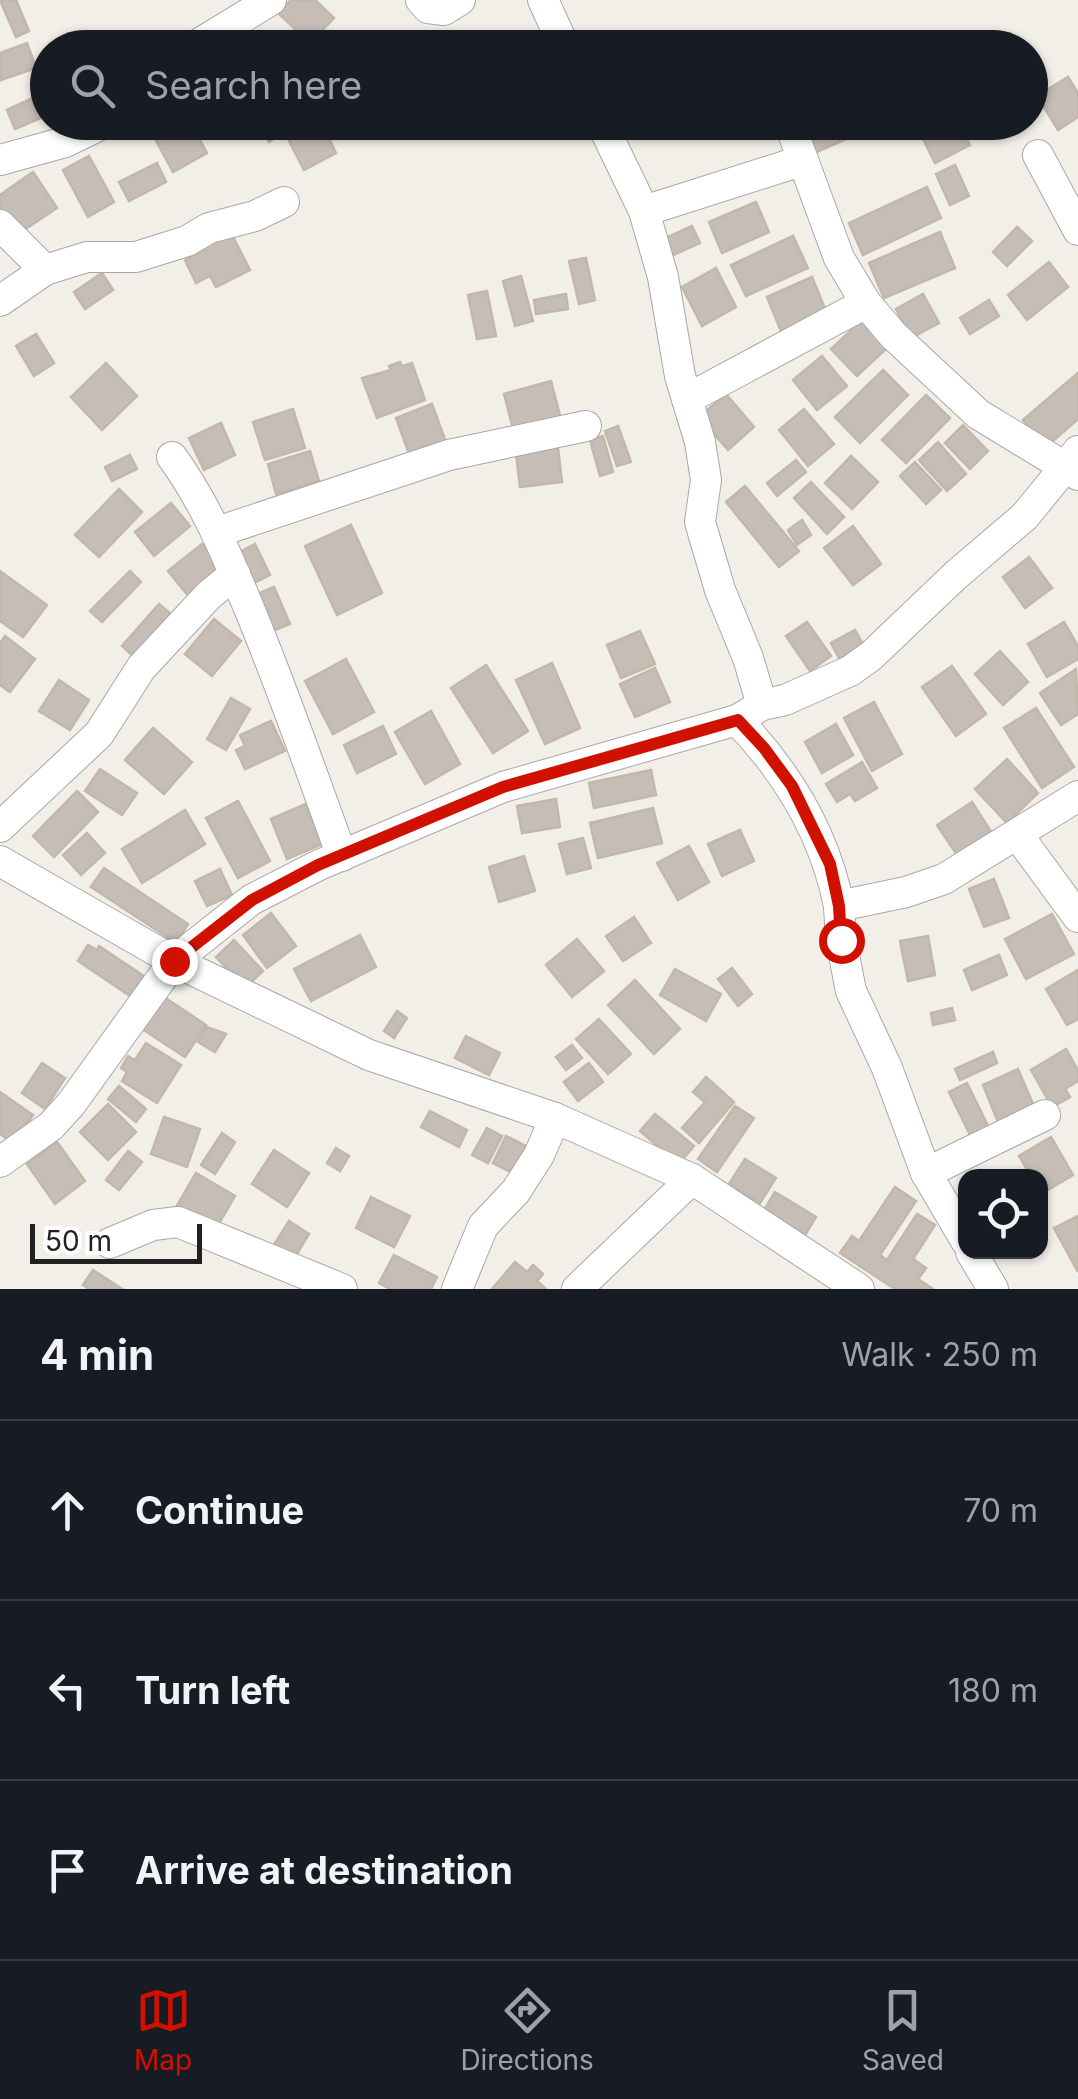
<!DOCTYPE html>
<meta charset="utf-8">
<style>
body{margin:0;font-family:Inter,sans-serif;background:#20242c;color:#f1f3f6}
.controls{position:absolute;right:30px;bottom:30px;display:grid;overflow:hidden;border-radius:20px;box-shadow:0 2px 8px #0004}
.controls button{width:90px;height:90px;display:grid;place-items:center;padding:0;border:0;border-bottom:2px solid #363941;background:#171b24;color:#f1f3f6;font:50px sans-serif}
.scale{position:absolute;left:30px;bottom:25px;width:172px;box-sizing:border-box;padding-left:10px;border:5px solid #212121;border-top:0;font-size:28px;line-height:35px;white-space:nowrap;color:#212121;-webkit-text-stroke:8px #fff;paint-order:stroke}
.stop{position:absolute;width:30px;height:30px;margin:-22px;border:8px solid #d11100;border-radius:50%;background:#fff}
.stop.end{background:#d11100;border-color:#fff;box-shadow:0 2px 10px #0008}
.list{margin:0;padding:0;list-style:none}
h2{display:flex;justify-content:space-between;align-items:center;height:130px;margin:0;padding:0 40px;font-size:42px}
h2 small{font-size:32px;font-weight:400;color:#9ea1a6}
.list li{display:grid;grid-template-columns:65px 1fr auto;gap:30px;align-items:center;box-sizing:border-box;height:180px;padding:0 40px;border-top:2px solid #363941}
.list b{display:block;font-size:38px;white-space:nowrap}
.list em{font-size:32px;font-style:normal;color:#9ea1a6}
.icon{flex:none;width:55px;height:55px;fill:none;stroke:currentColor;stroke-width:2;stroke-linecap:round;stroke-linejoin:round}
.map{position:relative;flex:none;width:1078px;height:1289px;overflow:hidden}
.search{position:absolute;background:#171b24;box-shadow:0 2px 8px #0004;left:30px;right:30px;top:30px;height:110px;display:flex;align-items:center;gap:25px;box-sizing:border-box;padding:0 35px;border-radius:55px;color:#9ea1a6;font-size:38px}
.sheet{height:670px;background:#171b24}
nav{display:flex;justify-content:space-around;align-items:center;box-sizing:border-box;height:140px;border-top:2px solid #363941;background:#171b24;font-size:28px;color:#9ea1a6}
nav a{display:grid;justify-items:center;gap:5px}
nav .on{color:#d11100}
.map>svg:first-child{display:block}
.building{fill:#c6beb6;stroke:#c3b7a9;stroke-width:2.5}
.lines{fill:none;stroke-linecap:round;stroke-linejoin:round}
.minor-casing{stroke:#a8a8a8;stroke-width:32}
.minor{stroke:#fff;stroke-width:30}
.route{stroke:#d11100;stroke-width:12}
</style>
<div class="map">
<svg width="1078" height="1289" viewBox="0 0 1078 1289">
<rect width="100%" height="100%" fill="#f1efe7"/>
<g class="building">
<polygon points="0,0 16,0 29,31 16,37"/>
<polygon points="291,0 315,0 334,18 310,43 278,13"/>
<polygon points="27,43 36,68 1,80 0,53"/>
<polygon points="1068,77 1078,93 1078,117 1058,130 1037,96"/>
<polygon points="46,92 48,115 15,129 7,110"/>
<polygon points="146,122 190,122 207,153 173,172"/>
<polygon points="256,122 299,122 269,142"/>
<polygon points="316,122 321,122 336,153 304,170 287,137"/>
<polygon points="801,122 885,122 812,154"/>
<polygon points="921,122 958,122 970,145 935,163 916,125"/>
<polygon points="89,156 114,202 88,217 63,170"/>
<polygon points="157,163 166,182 129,201 119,182"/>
<polygon points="955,165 969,196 950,205 936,174"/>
<polygon points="33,172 57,208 18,234 0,208 0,195"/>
<polygon points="927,187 941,218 863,255 849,223"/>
<polygon points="756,202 769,232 722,253 709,222"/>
<polygon points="692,226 700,243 671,256 664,239"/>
<polygon points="1017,227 1032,241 1007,266 993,252"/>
<polygon points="229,229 250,270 216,287 210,276 196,283 185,260 199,253 195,245"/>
<polygon points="940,232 955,268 884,298 869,263"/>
<polygon points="793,236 808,268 746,296 731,265"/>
<polygon points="586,258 595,300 579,304 569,261"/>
<polygon points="1049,262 1068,287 1027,320 1008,295"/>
<polygon points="716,268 736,307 702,326 682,287"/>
<polygon points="102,273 113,290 85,309 74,292"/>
<polygon points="521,276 533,321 515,326 503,281"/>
<polygon points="812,277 828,316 783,336 767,297"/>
<polygon points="487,291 496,336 477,339 468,295"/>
<polygon points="566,294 568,309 536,314 534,300"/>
<polygon points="923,294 939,323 911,338 896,309"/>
<polygon points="989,300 999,316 970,334 960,318"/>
<polygon points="862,320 887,348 857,376 831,349"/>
<polygon points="36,334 54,363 34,376 16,346"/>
<polygon points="822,356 847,386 817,410 793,380"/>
<polygon points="400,362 402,366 412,363 425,400 377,418 362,378 391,370 389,366"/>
<polygon points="106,363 137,396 102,430 71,397"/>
<polygon points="883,370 908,395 860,443 835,417"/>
<polygon points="1078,373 1078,419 1046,447 1023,420"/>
<polygon points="551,381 562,423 515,436 504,394"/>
<polygon points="726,394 754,427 728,450 699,417"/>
<polygon points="926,395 950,418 906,463 882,440"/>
<polygon points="432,404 447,445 411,459 396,418"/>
<polygon points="293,409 305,448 265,460 253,422"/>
<polygon points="804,409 834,444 808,466 779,430"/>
<polygon points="221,423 235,455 204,470 189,438"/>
<polygon points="963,425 988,451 970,469 945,443"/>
<polygon points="618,426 631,462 617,466 605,431"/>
<polygon points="603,436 613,472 600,476 590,440"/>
<polygon points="938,442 966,474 947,491 919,460"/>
<polygon points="558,448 562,482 520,487 516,453"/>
<polygon points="310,451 319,481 276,494 268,464"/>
<polygon points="130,455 137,469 112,481 105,467"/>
<polygon points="851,456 878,482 852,509 825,483"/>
<polygon points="796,460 806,472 777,496 767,483"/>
<polygon points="915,462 941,490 926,504 900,476"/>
<polygon points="811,482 844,517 827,534 794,498"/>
<polygon points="745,486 799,551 779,567 726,502"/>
<polygon points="119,489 142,512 99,557 75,535"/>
<polygon points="171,503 190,526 154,556 135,532"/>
<polygon points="802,520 811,535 797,545 788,530"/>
<polygon points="351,525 382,593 337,615 305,546"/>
<polygon points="853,526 881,564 853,585 824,548"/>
<polygon points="202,544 224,570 190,598 168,571"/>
<polygon points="255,544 270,575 250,585 236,554"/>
<polygon points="1029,557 1052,588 1025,608 1003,577"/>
<polygon points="0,571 47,605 23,637 0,621"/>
<polygon points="130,571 141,582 102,622 90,611"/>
<polygon points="274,587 290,624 270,632 255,595"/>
<polygon points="159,604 172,615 135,658 122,646"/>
<polygon points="214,619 241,641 212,676 185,654"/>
<polygon points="807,622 831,656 810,671 786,636"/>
<polygon points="1064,622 1078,646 1078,659 1047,677 1028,644"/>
<polygon points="855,630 864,646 840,660 831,643"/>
<polygon points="640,631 655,664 621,678 607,645"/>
<polygon points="5,636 35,659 10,692 0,685 0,643"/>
<polygon points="1000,651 1028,682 1003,705 975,674"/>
<polygon points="346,659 374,712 333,734 305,681"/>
<polygon points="552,663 580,728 545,744 516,680"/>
<polygon points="486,665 528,731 493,753 451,688"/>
<polygon points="952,666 986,714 956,736 922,687"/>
<polygon points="655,668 670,702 635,717 620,684"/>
<polygon points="1076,669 1078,714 1061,725 1040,693"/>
<polygon points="59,680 89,700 70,730 39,711"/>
<polygon points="231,698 250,709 226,750 207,739"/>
<polygon points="874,702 902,754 872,771 844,718"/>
<polygon points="1036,708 1074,767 1042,788 1004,728"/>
<polygon points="431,711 460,764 425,784 395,732"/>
<polygon points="271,721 285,751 245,769 236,750 245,746 240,735"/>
<polygon points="836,724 853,755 822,773 805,742"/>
<polygon points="383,726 396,754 357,773 344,745"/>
<polygon points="153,728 192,762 164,794 125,760"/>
<polygon points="1007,759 1038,793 1007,823 975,789"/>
<polygon points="862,762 877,788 855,801 850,794 837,802 826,784"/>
<polygon points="100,769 137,793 122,815 85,791"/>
<polygon points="651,770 656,795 594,808 589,783"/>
<polygon points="77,791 98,812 54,857 33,836"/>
<polygon points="556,799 560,827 522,833 517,806"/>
<polygon points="238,801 270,861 238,878 206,818"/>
<polygon points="972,802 993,835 959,858 937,825"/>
<polygon points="306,804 322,844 287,859 271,819"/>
<polygon points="653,808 662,843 598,858 590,823"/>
<polygon points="185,810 205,844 142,883 122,849"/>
<polygon points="740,830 754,861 722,876 708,844"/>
<polygon points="87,833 105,853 81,875 63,855"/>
<polygon points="583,838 591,868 567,874 559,844"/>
<polygon points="689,846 709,882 678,900 657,863"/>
<polygon points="524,856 535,891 499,902 489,867"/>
<polygon points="104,868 188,924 176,943 91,887"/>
<polygon points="220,869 232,895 207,906 195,881"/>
<polygon points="994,879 1009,918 984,927 969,889"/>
<polygon points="271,913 296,946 267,968 243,935"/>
<polygon points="1052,914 1074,954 1026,979 1005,939"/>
<polygon points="634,917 651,943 623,961 606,936"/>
<polygon points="360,935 376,967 311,1001 294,969"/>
<polygon points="928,936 935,975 908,981 900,941"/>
<polygon points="577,939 604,971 572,997 546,965"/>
<polygon points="234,940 263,971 245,988 216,957"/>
<polygon points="88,945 97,950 99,946 144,976 130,996 78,961"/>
<polygon points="999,955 1007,975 972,990 964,970"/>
<polygon points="732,968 752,994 738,1006 718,979"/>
<polygon points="675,969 721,994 706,1021 660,995"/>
<polygon points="1078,970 1078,1019 1067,1025 1046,989"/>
<polygon points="635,980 680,1029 654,1054 608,1005"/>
<polygon points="161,995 206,1025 185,1057 139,1027"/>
<polygon points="952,1008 955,1020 933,1025 931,1013"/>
<polygon points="397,1011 407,1018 394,1038 384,1031"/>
<polygon points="599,1019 631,1054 608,1074 576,1039"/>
<polygon points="207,1027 226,1034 215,1052 198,1042"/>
<polygon points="466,1036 500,1053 489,1075 455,1058"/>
<polygon points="146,1043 181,1065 157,1103 122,1081 127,1072 121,1068 128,1056 135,1060"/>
<polygon points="572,1045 582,1058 566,1070 556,1057"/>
<polygon points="1066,1049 1078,1070 1078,1081 1065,1089 1070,1097 1052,1107 1031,1070"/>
<polygon points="993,1052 997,1063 960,1080 955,1069"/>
<polygon points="42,1063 65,1078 45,1109 22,1093"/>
<polygon points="589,1063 603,1082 578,1101 564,1082"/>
<polygon points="1018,1069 1034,1106 998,1122 983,1085"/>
<polygon points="706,1077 734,1102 699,1143 682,1128 705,1102 693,1092"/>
<polygon points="967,1083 991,1132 973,1141 949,1092"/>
<polygon points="119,1086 146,1109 136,1122 108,1099"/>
<polygon points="0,1092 33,1115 14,1143 0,1134"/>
<polygon points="108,1104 136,1132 108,1160 80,1132"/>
<polygon points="735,1106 754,1118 717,1172 698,1159"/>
<polygon points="430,1111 467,1130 459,1147 421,1127"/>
<polygon points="655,1114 694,1146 679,1164 640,1131"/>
<polygon points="164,1117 200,1129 187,1167 151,1154"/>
<polygon points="487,1128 502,1136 488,1163 472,1155"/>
<polygon points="222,1133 235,1142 215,1174 201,1165"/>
<polygon points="506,1136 534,1150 520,1177 493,1163"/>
<polygon points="1051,1137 1073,1175 1041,1194 1040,1176 1031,1176 1019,1156"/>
<polygon points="57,1142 85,1181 55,1204 27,1164"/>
<polygon points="336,1148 349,1156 340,1171 327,1163"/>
<polygon points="274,1150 309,1173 287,1207 252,1184"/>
<polygon points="128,1151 142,1162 119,1190 106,1180"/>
<polygon points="745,1159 776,1178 760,1203 729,1184"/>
<polygon points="196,1173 235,1196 214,1232 175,1209"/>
<polygon points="895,1187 916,1201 880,1255 887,1260 917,1214 935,1225 913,1259 926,1268 918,1279 933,1289 895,1289 840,1253 852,1236 859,1241"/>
<polygon points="775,1192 816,1217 805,1235 764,1210"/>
<polygon points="371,1197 410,1216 394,1247 356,1228"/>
<polygon points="1078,1216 1078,1272 1054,1228"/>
<polygon points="289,1221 309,1234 291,1264 270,1251"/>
<polygon points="394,1255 437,1277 431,1289 390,1289 379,1283"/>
<polygon points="515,1262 527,1272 533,1265 543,1274 537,1281 546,1289 492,1289"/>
<polygon points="93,1270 122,1289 89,1289 83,1285"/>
</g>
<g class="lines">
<g class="minor-casing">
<g id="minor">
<polyline points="421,0 428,8 444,10 460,0"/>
<polyline points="543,0 565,48"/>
<polyline points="192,48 271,0"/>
<polyline points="601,122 644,211 663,277 680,376 700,442 706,480 700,522 720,590 748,658 762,705"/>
<polyline points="789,122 839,258 866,303 893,335 978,414 1078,475"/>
<polyline points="1038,155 1078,230"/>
<polyline points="0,160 65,142 106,122"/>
<polyline points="644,211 801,161"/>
<polyline points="0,225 45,270"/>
<polyline points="0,301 45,270 87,257 136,257 187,241 209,228 255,216 284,202"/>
<polyline points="687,399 866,303"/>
<path d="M 172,457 C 207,505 228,558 251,613 C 284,693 312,774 342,856"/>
<polyline points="217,532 449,455 586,426"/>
<path d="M 737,720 C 788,773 825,835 839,906 L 906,892 L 944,879 L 1078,796"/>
<polyline points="0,827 99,734 141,668 209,595 235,574"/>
<polyline points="1017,834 1078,917"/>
<polyline points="0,861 174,961 369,1055 555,1118 692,1179 859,1289"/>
<polyline points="839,906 841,940 851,991 887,1068 926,1173 966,1241"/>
<polyline points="0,1162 51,1126 71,1104 174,961 251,900 319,865 503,787 737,720 762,705 785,700 850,671 871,656 956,575 1025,516 1078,451"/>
<polyline points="926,1173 1045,1115"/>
<polyline points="110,1243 153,1225 178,1222 342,1289"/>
<polyline points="971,1252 993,1289"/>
<polyline points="457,1289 483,1226 516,1191 539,1155 555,1118"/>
<polyline points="577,1289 692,1179"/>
</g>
</g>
<use href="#minor" class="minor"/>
</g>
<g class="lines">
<polyline class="route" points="174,961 252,900 318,865 503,787 738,720 764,748 792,786 830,864 839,906 841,940"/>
</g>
</svg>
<div class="controls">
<button><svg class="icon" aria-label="locate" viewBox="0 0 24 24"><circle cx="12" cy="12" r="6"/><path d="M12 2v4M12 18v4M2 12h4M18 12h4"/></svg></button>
</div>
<div class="scale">50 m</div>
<div class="stop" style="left:841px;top:940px"></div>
<div class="stop end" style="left:174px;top:961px"></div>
<div class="search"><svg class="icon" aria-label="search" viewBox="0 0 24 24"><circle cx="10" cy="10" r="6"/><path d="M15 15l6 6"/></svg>Search here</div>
</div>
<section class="sheet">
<h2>4 min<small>Walk · 250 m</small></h2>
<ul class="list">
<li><svg class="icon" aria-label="ahead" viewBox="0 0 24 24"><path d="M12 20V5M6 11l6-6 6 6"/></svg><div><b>Continue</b></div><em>70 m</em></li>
<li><svg class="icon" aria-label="left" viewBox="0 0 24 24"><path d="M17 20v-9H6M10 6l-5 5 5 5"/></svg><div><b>Turn left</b></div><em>180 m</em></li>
<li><svg class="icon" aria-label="arrive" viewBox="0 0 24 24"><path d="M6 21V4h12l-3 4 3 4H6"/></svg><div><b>Arrive at destination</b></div></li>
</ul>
</section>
<nav>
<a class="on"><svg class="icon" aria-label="map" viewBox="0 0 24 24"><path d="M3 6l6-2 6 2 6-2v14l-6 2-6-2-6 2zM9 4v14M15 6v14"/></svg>Map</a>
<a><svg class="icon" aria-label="directions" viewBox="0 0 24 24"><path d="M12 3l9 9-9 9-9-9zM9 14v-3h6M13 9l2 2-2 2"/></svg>Directions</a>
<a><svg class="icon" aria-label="saved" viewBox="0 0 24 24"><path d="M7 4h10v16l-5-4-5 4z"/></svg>Saved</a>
</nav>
